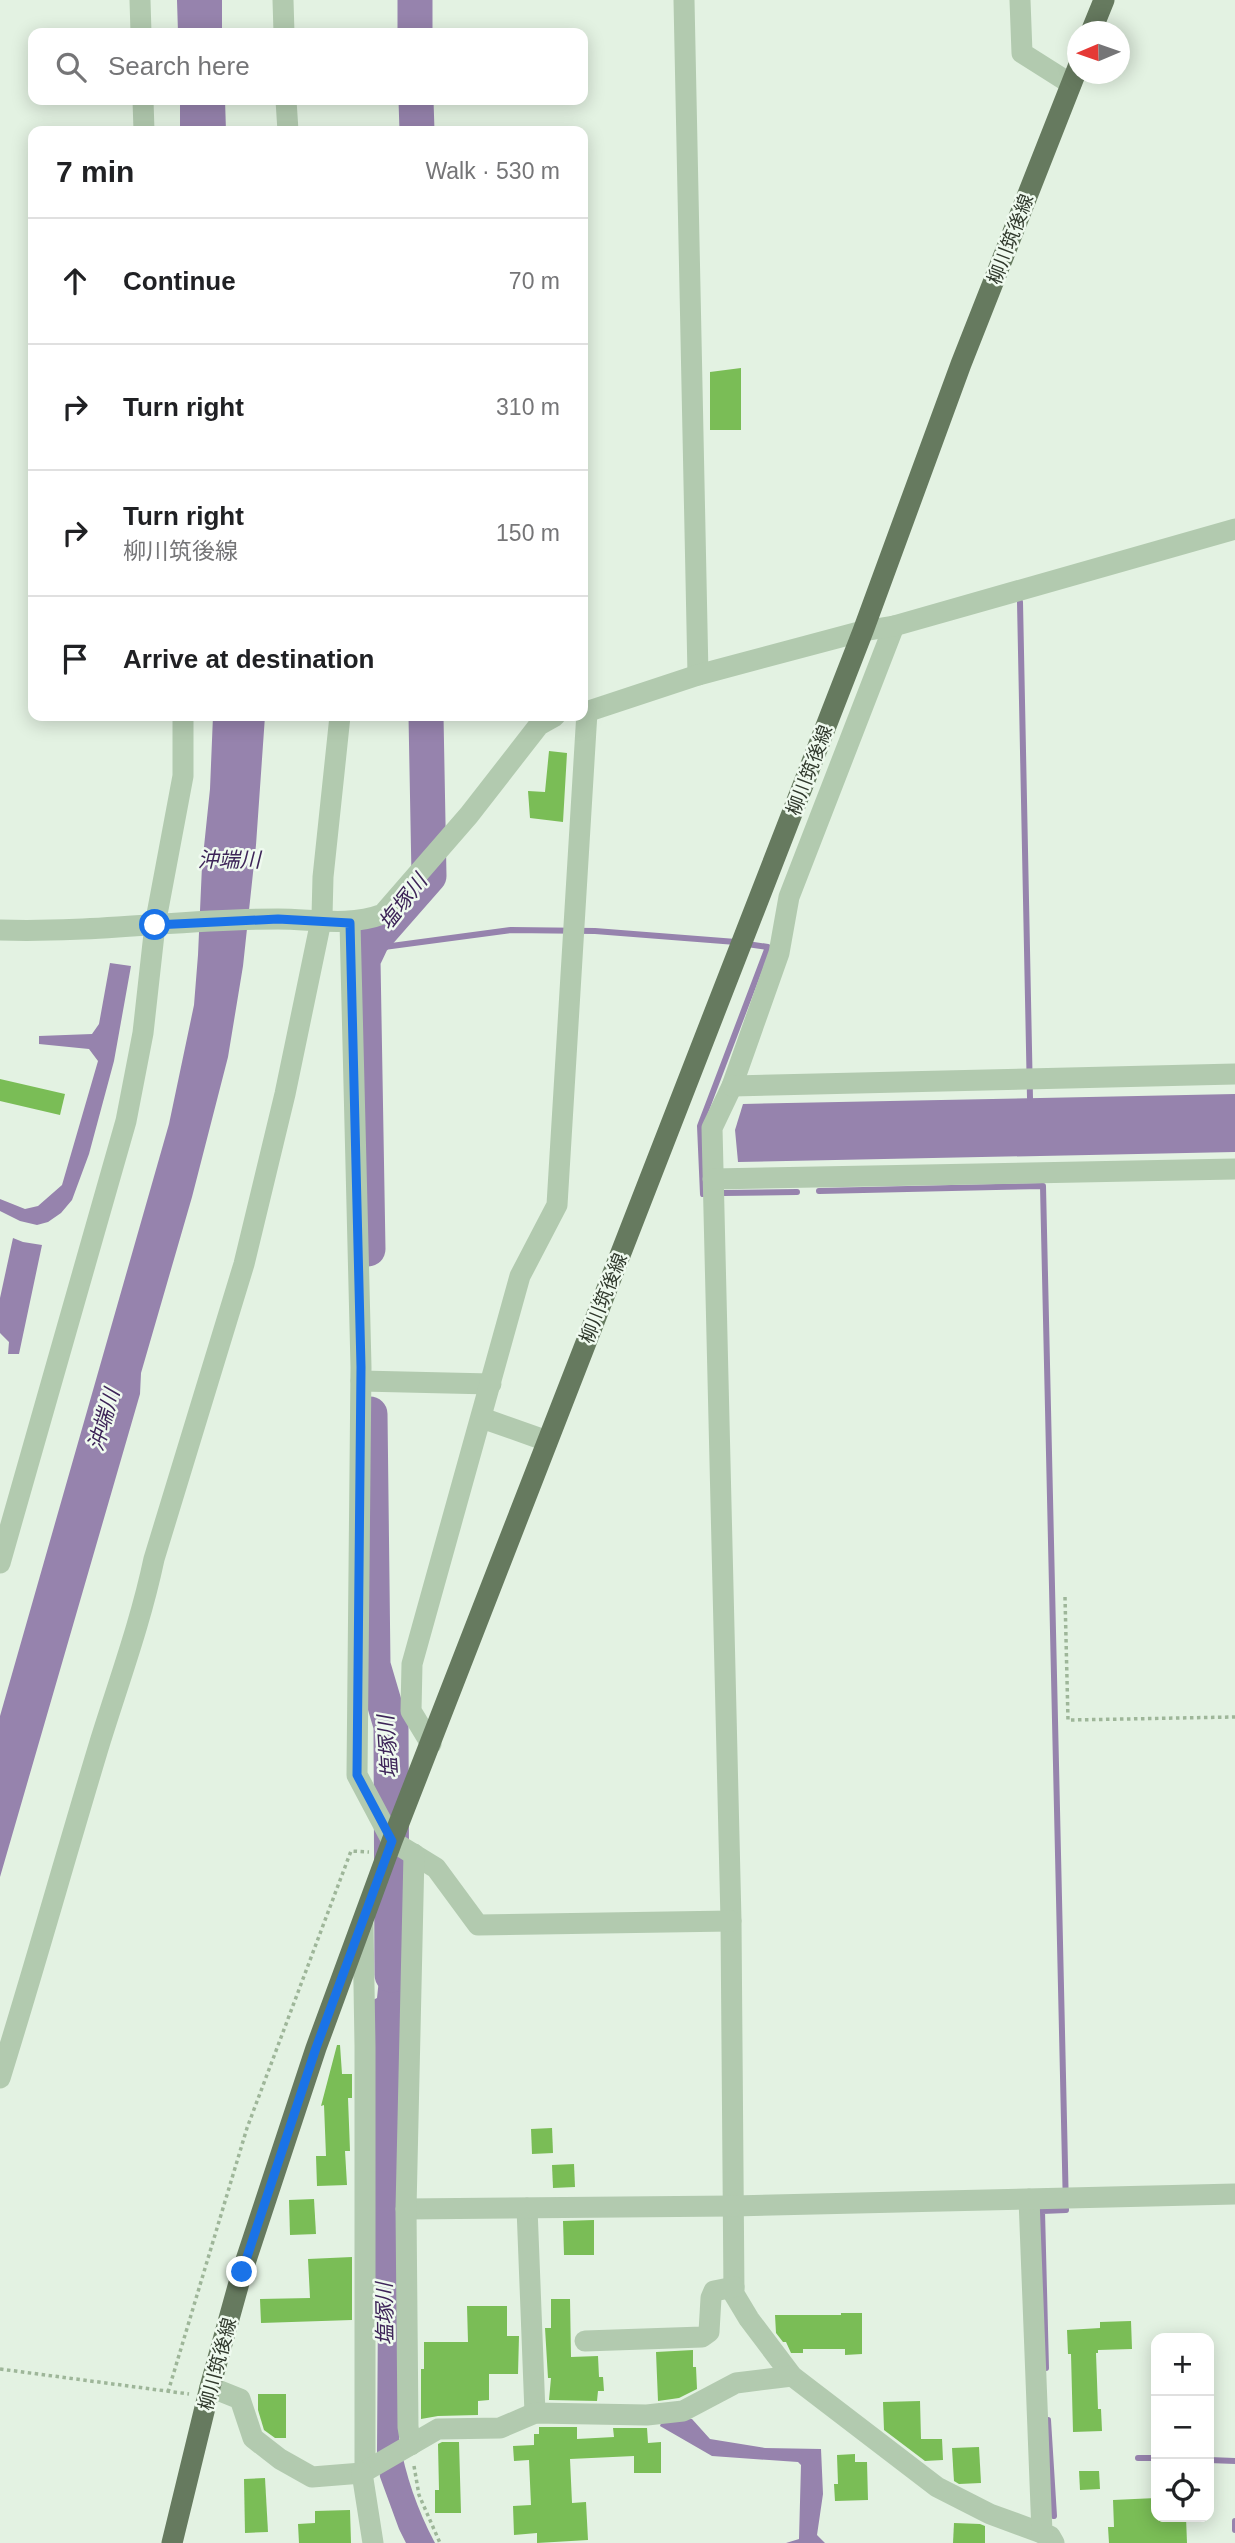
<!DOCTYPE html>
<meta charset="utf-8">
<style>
body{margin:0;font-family:Arial,"Noto Sans JP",sans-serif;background:#f2f2f2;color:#202124}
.controls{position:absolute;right:21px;bottom:21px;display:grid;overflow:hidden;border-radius:14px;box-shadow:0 4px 18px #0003}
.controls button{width:63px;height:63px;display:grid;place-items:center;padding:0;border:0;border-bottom:2px solid #e0e0e0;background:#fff;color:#202124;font:35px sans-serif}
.compass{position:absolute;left:1067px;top:21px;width:63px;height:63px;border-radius:50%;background:#fff;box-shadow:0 4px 18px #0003;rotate:268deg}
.stop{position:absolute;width:21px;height:21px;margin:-16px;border:5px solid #1a73e8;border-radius:50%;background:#fff}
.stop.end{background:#1a73e8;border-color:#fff;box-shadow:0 2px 7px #0008}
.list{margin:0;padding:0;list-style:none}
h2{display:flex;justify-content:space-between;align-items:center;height:91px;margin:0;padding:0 28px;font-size:30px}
h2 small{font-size:23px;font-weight:400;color:#757577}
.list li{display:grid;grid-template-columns:46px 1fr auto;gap:21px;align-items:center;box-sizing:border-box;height:126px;padding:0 28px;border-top:2px solid #e0e0e0}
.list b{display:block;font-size:26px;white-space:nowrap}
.list p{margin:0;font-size:23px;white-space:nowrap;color:#757577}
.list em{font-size:23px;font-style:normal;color:#757577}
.icon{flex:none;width:38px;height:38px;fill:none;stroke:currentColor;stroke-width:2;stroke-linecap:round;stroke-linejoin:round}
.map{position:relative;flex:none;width:1235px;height:2543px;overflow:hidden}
.search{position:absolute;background:#fff;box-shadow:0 4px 18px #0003;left:28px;top:28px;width:560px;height:77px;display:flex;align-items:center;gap:18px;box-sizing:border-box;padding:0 24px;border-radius:14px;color:#757577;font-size:26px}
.panel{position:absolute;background:#fff;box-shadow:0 4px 18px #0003;left:28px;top:126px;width:560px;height:595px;border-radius:14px}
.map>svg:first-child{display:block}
.water{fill:#9683ad}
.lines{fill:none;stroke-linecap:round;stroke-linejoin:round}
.stream{stroke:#9683ad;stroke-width:6}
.river{stroke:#9683ad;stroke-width:35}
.building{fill:#7abd56}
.path{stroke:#9eb699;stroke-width:3.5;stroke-dasharray:3.5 3.5;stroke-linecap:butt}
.minor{stroke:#b2caaf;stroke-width:21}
.major{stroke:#667a5f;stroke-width:21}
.route{stroke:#1a73e8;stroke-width:9}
.labels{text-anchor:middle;stroke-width:5;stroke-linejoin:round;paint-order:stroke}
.street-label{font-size:19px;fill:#30392c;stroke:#effaef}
.water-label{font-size:21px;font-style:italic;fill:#3d2458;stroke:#effaef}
</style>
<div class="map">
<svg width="1235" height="2543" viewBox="0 0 1235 2543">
<rect width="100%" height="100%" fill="#e3f2e2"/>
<g class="water">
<polygon points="177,0 222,0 222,33 178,33"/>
<polygon points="180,100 225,100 226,131 180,131"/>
<polygon points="213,716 265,716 256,845 243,966 228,1057 192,1197 141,1373 140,1394 0,1877 0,1716 169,1124 194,1005 198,955 202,866 210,789"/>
<polygon points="110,963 131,966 114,1061 89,1154 72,1200 61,1213 48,1222 37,1225 20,1221 0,1211 0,1199 25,1209 38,1206 62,1185 98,1061 89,1049 39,1044 39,1036 92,1034 99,1024"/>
<polygon points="1235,1094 1235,1152 738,1162 735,1130 743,1104"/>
<polygon points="13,1238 23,1242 42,1245 19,1354 8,1354 9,1342 0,1333 0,1298"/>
<path d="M 404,1919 L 399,2439 C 406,2477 417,2509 435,2543 L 406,2543 L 399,2529 L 380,2477 L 377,2451 L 378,2308 L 373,2269 L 373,2000 L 377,1998 L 384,1932 Z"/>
<polygon points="692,2419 710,2439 765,2448 821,2449 823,2494 817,2535 825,2543 786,2543 799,2539 801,2465 798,2462 712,2456 660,2426 662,2420"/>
</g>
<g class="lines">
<g class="stream">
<polyline points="1020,602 1030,1098"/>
<polyline points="369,949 511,930 595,931 736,942"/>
<polyline points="819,1191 1043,1186 1066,2210 1042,2211 1046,2368"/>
<polyline points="723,1193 797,1192"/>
<polyline points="703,1194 700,1126 768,947 747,944"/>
<polyline points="1048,2420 1054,2516"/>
<polyline points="1138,2458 1156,2458"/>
<polyline points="1209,2460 1235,2461"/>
<polyline points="1235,2530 1235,2521"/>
</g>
<g class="river">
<polyline points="415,0 415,33"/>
<polyline points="416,100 417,131"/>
<polyline points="368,1249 363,960 372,941 429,876 426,716"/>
<polyline points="370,1414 373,1665 391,1726 392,1975"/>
</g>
</g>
<g class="building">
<polygon points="741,368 741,430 710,430 710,372"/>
<polygon points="549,751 567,753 563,822 530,818 528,791 545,792"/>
<polygon points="0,1079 65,1094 60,1115 0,1101"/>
<polygon points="337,2045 340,2045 342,2074 352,2074 352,2098 348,2098 350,2151 345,2151 347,2185 317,2186 316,2156 326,2156 324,2105 321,2106"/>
<polygon points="552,2128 553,2153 532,2154 531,2129"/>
<polygon points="574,2164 575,2187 553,2188 552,2165"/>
<polygon points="314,2199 316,2234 290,2235 289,2200"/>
<polygon points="594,2220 594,2255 564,2255 563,2221"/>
<polygon points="352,2257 352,2320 261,2323 260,2299 310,2298 308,2259"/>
<polygon points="551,2299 570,2299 571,2357 598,2356 599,2377 603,2377 604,2391 598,2391 597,2401 549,2400 551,2378 548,2378 545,2328 551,2328"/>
<polygon points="467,2306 507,2306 507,2336 519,2336 518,2374 489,2374 489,2400 478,2401 478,2415 438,2416 421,2419 421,2369 424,2369 424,2342 468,2342"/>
<polygon points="841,2313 862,2313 862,2354 845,2355 845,2349 803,2349 803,2353 791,2353 786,2342 783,2342 776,2333 775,2315 841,2315"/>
<polygon points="1131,2321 1132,2349 1098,2350 1098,2353 1096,2353 1098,2409 1101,2409 1102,2431 1073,2432 1071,2354 1068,2354 1067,2330 1100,2328 1100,2322"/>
<polygon points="693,2350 693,2367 696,2367 697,2389 679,2398 658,2401 656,2352"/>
<polygon points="258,2394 286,2394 286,2438 275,2438 264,2430 258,2410"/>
<polygon points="920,2401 921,2439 942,2439 943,2460 925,2461 884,2430 883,2402"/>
<polygon points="539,2427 577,2427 577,2439 614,2437 613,2428 647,2428 648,2443 661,2442 661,2473 634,2473 634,2456 570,2459 572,2503 586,2502 588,2540 537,2543 537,2533 514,2535 513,2506 531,2505 529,2460 514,2461 513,2446 534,2445 534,2434 539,2434"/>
<polygon points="442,2442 459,2442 461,2513 435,2513 435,2490 439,2490 438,2444"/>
<polygon points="979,2447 981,2483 959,2484 954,2481 952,2448"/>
<polygon points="855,2454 855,2462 867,2462 868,2500 835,2501 834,2484 838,2484 837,2455"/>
<polygon points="1079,2471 1099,2471 1100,2489 1080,2490"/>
<polygon points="265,2478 268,2532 245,2533 244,2479"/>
<polygon points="1156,2498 1156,2517 1186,2517 1187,2543 1109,2543 1108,2527 1114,2527 1113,2500"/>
<polygon points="350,2510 351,2543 299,2543 298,2524 315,2523 315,2511"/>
<polygon points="954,2523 980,2524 985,2526 985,2543 953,2543"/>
</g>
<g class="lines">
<g class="path">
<polyline points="1065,1597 1068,1720 1235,1717"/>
<polyline points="0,2369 189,2394"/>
<polyline points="168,2392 247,2128 351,1851 369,1852"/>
<polyline points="414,2466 419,2495 440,2543"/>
</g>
<g class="minor">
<polyline points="140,0 141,33"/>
<polyline points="283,0 284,33"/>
<polyline points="684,0 698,675"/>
<polyline points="1020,0 1022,53 1071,84"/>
<polyline points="143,100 144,131"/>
<polyline points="286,100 288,131"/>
<polyline points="894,626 789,897 779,953 732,1086 712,1128 731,1921 734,2294 749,2319 792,2376 937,2487 990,2514 1050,2536 1054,2543"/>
<polyline points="583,713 698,675 863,631 894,626 1235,529"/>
<polyline points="350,923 361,1367 357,1775 392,1841 436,1868 478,1925 731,1921"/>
<path d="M 0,930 C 93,933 185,919 278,919 C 314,919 348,927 383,914 L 469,815 L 539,725 L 555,716"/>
<polyline points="732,1086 1235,1074"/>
<polyline points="713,1179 1235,1169"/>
<polyline points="361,1381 491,1384"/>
<polyline points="482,1418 547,1441"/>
<polyline points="0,1563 126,1121 143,1033 155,925 183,776 183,716"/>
<polyline points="431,1744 411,1711 412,1664 520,1276 557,1205 587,712"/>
<polyline points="363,1924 365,2046 365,2471"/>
<path d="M 0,2078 C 35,1966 66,1854 100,1742 C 119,1681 141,1621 154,1559 L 244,1264 L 285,1094 L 322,916 L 323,877 L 340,716"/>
<polyline points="1029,2199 1042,2533"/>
<polyline points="527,2208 535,2413"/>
<polyline points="406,2209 733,2206 1235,2194"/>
<polyline points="585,2341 702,2337 709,2332 711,2298 714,2291 734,2287"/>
<polyline points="210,2387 240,2399 253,2438 280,2459 312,2477 362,2473 438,2429 500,2428 535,2413 647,2415 683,2411 736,2383 792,2376"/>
<polyline points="411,2445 408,2427 406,2209 414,1854"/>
<polyline points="362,2473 373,2543"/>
</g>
<g class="major">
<polyline points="1091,32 1104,0"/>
<polyline points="172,2543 210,2387 242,2272 316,2048 392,1841 863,631 961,364 1078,67"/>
</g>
</g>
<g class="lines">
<polyline class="route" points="155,925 278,919 350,923 361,1367 357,1775 392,1841 316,2048 242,2272"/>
</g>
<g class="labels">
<g class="street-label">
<text transform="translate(1010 239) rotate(-69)" y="7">柳川筑後線</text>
<text transform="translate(809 770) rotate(-69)" y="7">柳川筑後線</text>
<text transform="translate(603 1298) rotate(-68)" y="7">柳川筑後線</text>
<text transform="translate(217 2364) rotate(-75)" y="7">柳川筑後線</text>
</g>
<g class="water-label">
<text x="229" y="867">沖端川</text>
<text transform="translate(403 902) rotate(-52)" y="7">塩塚川</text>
<text transform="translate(104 1420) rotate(-74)" y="7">沖端川</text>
<text transform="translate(388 1747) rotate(-94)" y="7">塩塚川</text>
<text transform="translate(385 2314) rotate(-91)" y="7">塩塚川</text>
</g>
</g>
</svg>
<div class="controls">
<button>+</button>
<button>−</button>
<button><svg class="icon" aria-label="locate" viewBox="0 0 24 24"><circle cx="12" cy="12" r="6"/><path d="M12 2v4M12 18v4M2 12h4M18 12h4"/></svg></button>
</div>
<svg class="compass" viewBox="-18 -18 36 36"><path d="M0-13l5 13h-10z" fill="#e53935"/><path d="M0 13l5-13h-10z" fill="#757577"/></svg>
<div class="stop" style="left:155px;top:925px"></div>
<div class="stop end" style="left:242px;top:2272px"></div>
<div class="search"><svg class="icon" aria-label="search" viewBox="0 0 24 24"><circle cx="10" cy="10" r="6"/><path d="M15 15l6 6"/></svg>Search here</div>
<section class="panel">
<h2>7 min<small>Walk · 530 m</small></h2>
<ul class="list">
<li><svg class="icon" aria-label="ahead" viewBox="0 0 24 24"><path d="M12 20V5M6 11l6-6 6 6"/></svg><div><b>Continue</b></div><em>70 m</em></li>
<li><svg class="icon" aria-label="right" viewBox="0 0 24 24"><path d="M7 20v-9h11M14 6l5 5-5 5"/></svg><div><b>Turn right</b></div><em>310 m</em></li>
<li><svg class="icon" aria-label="right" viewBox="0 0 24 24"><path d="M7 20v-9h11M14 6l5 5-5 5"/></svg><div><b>Turn right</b><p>柳川筑後線</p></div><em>150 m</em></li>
<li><svg class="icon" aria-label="arrive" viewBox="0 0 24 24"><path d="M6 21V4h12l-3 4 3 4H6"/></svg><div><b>Arrive at destination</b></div></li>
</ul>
</section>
</div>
